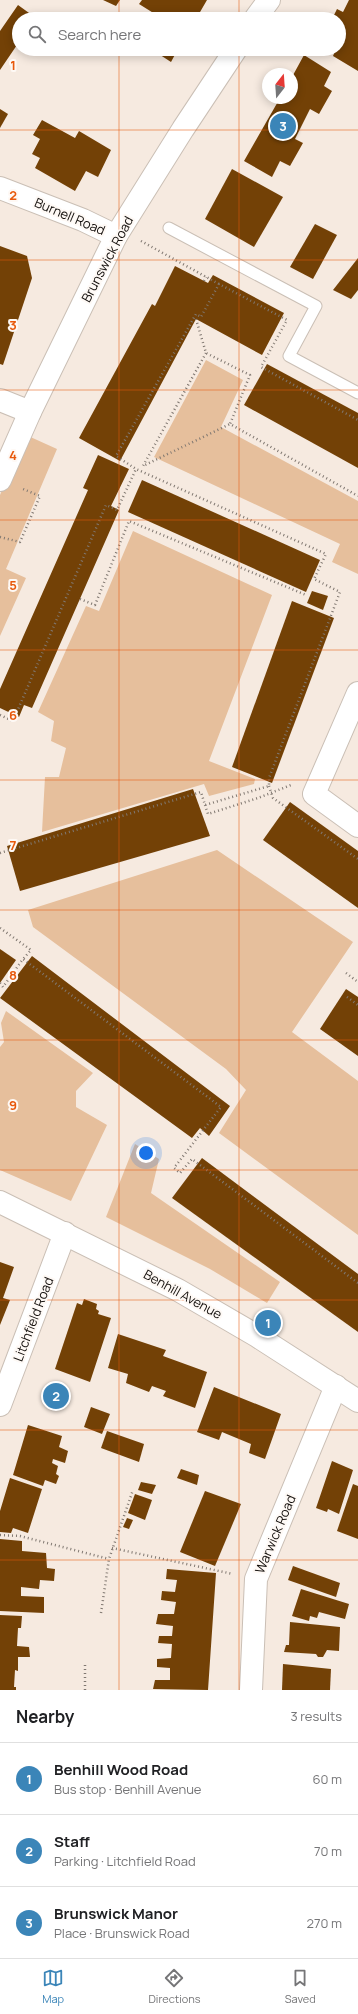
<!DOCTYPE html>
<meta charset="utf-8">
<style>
body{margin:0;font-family:Manrope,sans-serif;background:#f2f2f2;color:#202124}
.compass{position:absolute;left:262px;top:68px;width:36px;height:36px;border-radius:50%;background:#fff;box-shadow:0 2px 10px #0003;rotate:17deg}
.you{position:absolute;left:146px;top:1153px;width:14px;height:14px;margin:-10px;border:3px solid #fff;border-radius:50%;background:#1a73e8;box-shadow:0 0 0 6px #1a73e833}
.badge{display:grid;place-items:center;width:26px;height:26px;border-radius:50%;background:#3b85b8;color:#fff;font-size:13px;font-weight:700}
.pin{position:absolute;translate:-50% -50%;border:2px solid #fff;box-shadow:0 1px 4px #0006}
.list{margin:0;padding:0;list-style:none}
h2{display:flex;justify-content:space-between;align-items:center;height:52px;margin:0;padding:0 16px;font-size:17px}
h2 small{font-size:13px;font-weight:400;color:#757577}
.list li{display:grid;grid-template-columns:26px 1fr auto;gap:12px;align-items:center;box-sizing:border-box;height:72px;padding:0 16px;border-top:1px solid #e0e0e0}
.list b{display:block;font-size:15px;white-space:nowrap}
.list p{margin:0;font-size:13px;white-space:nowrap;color:#757577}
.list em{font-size:13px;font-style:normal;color:#757577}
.icon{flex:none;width:22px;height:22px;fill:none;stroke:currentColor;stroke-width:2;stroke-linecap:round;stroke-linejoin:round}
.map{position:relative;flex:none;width:358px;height:1690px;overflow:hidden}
.search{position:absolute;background:#fff;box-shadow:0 2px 10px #0003;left:12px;right:12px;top:12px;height:44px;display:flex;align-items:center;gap:10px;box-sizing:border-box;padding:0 14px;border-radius:22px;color:#757577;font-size:15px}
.sheet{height:268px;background:#fff}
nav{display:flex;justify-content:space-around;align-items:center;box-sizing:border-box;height:56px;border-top:1px solid #e0e0e0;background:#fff;font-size:11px;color:#757577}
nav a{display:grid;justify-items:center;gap:2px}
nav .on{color:#3b85b8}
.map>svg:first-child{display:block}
.green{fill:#e6bf9c}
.building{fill:#734106}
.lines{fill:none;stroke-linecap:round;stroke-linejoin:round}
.service-casing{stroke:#cabfb5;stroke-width:13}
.minor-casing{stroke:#cabfb5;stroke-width:24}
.tertiary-casing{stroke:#cabfb5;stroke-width:24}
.path{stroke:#807871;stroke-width:2.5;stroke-dasharray:1 3;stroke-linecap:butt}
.service{stroke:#fff;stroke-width:11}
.minor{stroke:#fff;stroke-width:22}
.tertiary{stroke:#fff;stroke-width:22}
.path-bridge{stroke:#807871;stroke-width:2.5;stroke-dasharray:1 3;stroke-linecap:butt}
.grid{fill:none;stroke:#e8590c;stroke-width:1;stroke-opacity:0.55}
.labels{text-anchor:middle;stroke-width:4;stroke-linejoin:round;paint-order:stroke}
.street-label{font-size:13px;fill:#130f0c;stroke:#fef9f5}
.grid-label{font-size:13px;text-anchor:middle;font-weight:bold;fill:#e8590c;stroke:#fef9f5;stroke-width:4;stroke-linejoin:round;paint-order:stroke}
</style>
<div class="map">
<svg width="358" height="1690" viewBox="0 0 358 1690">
<rect width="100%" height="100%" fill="#f6eae0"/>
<g class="green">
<polygon points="206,360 243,380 221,427 358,501 358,574 332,562 340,544 154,457"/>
<polygon points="26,435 57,449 6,569 26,578 0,636 0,495"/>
<polygon points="133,531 272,595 209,761 255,779 254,784 209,796 204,784 42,832 45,777 59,777 66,748 51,741 54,721 38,712 86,606 99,611"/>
<polygon points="217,850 353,942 292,1032 358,1081 358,1235 219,1133 246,1090 226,1069 33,927 28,910"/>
<polygon points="6,1011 93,1073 76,1091 76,1107 107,1125 71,1201 0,1170 0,1047 4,1042 1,1023"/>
<polygon points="135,1144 159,1159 151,1193 280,1282 267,1303 210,1269 106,1217"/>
</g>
<g class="building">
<polygon points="103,0 120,0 116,6"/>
<polygon points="142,0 207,0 196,19 152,19 155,14 139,4"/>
<polygon points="349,0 358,0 358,71 333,56 336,49 339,49 339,19 332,19 337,9 343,12"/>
<polygon points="18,5 36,18 19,19 19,42 0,70 0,31"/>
<polygon points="151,49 178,49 171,62"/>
<polygon points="304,55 331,72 324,86 332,91 319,114 310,109 295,139 303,143 290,166 280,161 272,177 244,161 280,98 292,98 292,77"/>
<polygon points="0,109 8,114 0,128"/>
<polygon points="42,120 75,138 79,131 111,150 98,177 86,171 75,191 35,168 40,158 32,154 40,139 33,135"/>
<polygon points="232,169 283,197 254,247 205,219"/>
<polygon points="315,224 337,235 313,279 290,267"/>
<polygon points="0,246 27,256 32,278 3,365 0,364"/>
<polygon points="358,258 358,290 351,299 333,290"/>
<polygon points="175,266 208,283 213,275 284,313 262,355 196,319 120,461 79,438 152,304 155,306"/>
<polygon points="267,364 358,413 358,468 244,405"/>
<polygon points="98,455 129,469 111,506 119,510 32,708 24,705 19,717 0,708 0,689 88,490 83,488"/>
<polygon points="142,480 320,560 306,592 128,512"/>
<polygon points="312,591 328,596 323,610 307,603"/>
<polygon points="292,601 334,618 272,783 232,767"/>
<polygon points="193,789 210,836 20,891 7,846"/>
<polygon points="290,802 358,851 358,908 263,840"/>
<polygon points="0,949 16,960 0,983"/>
<polygon points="32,956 230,1106 209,1136 200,1128 192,1138 0,998"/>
<polygon points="346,989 358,997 358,1056 320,1029"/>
<polygon points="202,1158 358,1274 358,1332 172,1198"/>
<polygon points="0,1262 14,1267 3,1298 10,1300 0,1325"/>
<polygon points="84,1299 97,1304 96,1309 99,1311 98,1314 111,1318 90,1382 55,1369 77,1303 82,1305"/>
<polygon points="118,1334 166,1350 163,1356 207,1372 195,1408 163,1396 166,1391 152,1386 149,1392 126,1383 128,1374 108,1368"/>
<polygon points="214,1387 281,1414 265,1459 249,1453 251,1444 222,1432 219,1440 197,1432"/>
<polygon points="91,1407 110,1414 102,1434 84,1427"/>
<polygon points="28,1425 62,1436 59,1447 68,1451 65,1463 53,1459 52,1463 58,1466 56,1474 59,1476 56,1484 45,1480 43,1486 13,1475"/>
<polygon points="107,1431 144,1444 139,1462 101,1448"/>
<polygon points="332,1461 353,1470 339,1514 328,1509 327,1512 316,1508"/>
<polygon points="181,1469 199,1475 197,1485 177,1478"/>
<polygon points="10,1478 42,1489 28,1533 13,1528 11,1533 0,1532 0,1511"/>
<polygon points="141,1482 156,1485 152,1494 138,1490"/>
<polygon points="353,1484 358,1486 358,1539 337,1531"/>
<polygon points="205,1491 241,1504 215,1566 180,1552"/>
<polygon points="135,1494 152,1500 145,1520 128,1513"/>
<polygon points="127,1518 133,1520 129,1529 123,1527"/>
<polygon points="0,1539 22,1541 22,1551 46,1553 47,1568 55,1569 54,1581 40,1580 39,1589 21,1587 21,1596 44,1597 44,1613 0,1611"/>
<polygon points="293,1566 340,1583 336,1597 288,1580"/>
<polygon points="167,1569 216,1573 208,1690 153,1689 155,1680 170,1680 170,1668 157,1667 157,1659 171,1658 172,1644 158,1643 159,1636 172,1636 173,1626 156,1624 158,1614 174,1614 176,1602 161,1600 162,1591 175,1592 177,1580 166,1579"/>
<polygon points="301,1589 349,1604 345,1619 319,1612 317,1618 310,1616 309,1621 292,1616"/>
<polygon points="0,1615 22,1616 21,1628 18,1628 17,1646 29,1647 30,1657 18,1657 18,1671 15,1670 14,1687 16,1687 16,1690 0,1690"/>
<polygon points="290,1622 340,1627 339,1651 327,1650 323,1657 318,1657 316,1654 284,1652 286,1645 289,1645"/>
<polygon points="283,1664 331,1669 330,1690 282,1690"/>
</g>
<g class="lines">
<g class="service-casing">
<polyline id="service" points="169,228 316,306 289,356 358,393"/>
</g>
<g class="minor-casing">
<g id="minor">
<polyline points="255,19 269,0"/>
<polyline points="0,188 83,220 116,236"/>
<polyline points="0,400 30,412"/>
<polyline points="0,480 30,412 116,236 183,129 236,49"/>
<polyline points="358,693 314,794 358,826"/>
<polyline points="0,1405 65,1233"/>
<polyline points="251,1690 256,1579 336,1386"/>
</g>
</g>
<g class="tertiary-casing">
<polyline id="tertiary" points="0,1202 178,1290 257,1336 358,1401"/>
</g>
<g class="path">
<polyline points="141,241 219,284"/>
<polyline points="204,281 206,277"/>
<polyline points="196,319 206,353 250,375 230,424 358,496"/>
<polyline points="206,353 143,466 230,424"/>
<polyline points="0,537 20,542 40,496 23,489"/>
<polyline points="80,599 95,605 129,521 306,595"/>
<polyline points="205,805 208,814 258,798 291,785"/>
<polyline points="0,928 31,950 23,959"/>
<polyline points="346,973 358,982"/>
<polyline points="0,983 3,987 23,959 221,1107 174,1168 180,1173 192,1159 358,1283"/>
<polyline points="347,997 358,1005"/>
<polyline points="0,1535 20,1536 109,1559"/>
<polyline points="112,1548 233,1574"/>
<polyline points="101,1613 109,1559 133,1490"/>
<polyline points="85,1690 85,1662"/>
</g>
<use href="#service" class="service"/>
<use href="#minor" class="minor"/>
<use href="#tertiary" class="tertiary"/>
<g class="path-bridge">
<polyline points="0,715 13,721 106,505 117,510 136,469"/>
<polyline points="269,786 273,798 358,859"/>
<polyline points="0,853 201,792 205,805 269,786 269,778 340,592 314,579 326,554 136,469 116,456 196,314 201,317 219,284 287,320 261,367 358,420"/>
</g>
</g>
<path class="grid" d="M 119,0 L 119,19M 239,0 L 239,19M 119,49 L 119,1690M 239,49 L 239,1690M 0,130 L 358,130M 0,260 L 358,260M 0,390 L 358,390M 0,520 L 358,520M 0,650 L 358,650M 0,780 L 358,780M 0,910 L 358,910M 0,1040 L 358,1040M 0,1170 L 358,1170M 0,1300 L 358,1300M 0,1430 L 358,1430M 0,1560 L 358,1560"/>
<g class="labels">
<g class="street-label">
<text transform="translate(70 216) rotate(23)" y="5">Burnell Road</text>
<text transform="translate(107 259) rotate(-62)" y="5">Brunswick Road</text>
<text transform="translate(183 1294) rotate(29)" y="5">Benhill Avenue</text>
<text transform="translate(33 1319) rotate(-69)" y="5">Litchfield Road</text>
<text transform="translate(275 1534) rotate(-67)" y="5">Warwick Road</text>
</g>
</g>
<g class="grid-label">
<text x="13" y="70">1</text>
<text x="13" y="200">2</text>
<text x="13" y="330">3</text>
<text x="13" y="460">4</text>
<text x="13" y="590">5</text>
<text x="13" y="720">6</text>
<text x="13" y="850">7</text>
<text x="13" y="980">8</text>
<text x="13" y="1110">9</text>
</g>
</svg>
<svg class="compass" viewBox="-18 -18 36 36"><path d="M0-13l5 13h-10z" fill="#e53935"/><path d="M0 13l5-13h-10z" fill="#757577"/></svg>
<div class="you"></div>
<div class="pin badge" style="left:268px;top:1323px">1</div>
<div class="pin badge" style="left:56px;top:1396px">2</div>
<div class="pin badge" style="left:283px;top:126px">3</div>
<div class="search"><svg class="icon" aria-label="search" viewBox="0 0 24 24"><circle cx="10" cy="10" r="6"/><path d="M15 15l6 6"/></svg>Search here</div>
</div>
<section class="sheet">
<h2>Nearby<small>3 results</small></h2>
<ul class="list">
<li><span class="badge">1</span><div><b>Benhill Wood Road</b><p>Bus stop · Benhill Avenue</p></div><em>60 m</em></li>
<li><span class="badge">2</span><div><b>Staff</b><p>Parking · Litchfield Road</p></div><em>70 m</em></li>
<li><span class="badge">3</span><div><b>Brunswick Manor</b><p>Place · Brunswick Road</p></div><em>270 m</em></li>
</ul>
</section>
<nav>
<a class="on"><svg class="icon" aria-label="map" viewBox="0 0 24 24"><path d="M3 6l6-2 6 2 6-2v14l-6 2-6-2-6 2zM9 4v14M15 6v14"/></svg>Map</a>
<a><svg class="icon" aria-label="directions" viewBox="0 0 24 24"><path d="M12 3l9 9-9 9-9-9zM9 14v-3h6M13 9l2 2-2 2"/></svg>Directions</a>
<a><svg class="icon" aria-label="saved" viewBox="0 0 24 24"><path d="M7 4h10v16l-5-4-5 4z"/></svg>Saved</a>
</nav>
